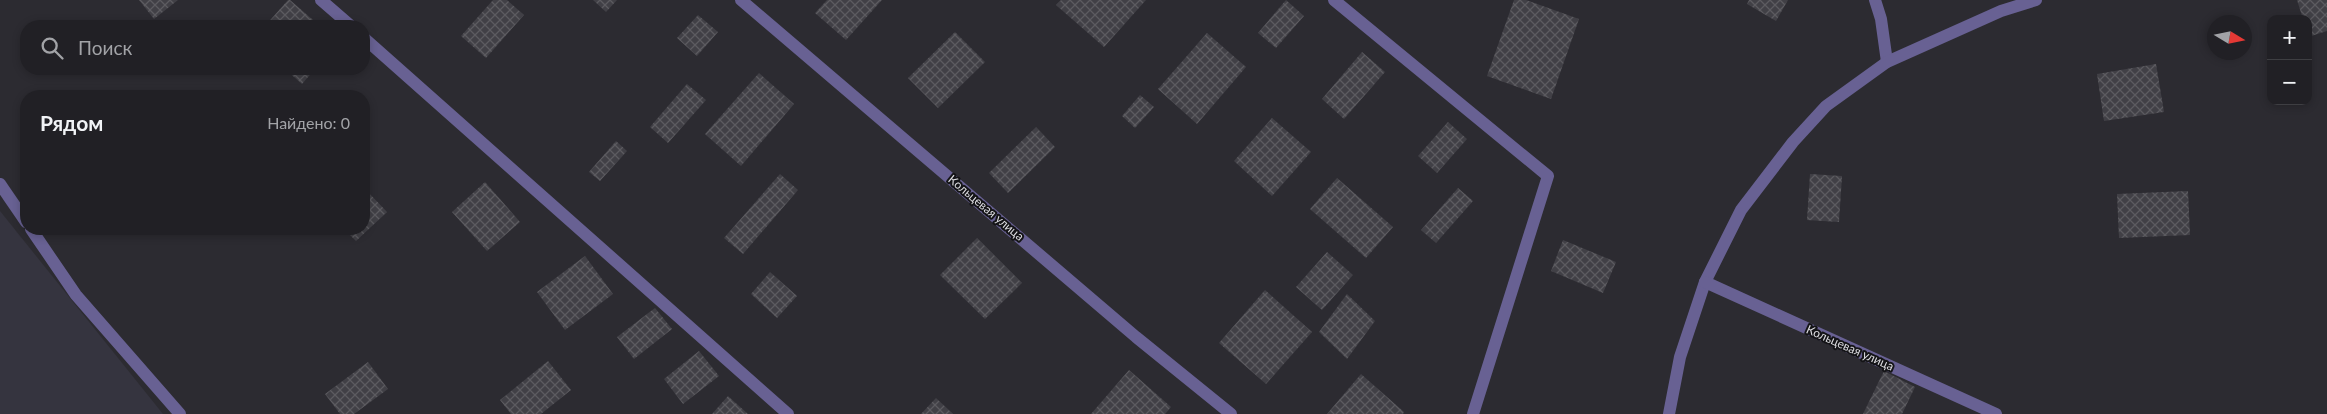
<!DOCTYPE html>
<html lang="ru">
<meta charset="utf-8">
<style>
body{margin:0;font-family:Lato,sans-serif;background:#29282d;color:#f1f3f6}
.controls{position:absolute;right:15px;top:15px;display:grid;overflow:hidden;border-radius:10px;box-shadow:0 2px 8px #0003}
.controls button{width:45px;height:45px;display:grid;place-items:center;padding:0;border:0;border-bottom:1px solid #3e3e42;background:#212025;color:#f1f3f6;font:25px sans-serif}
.compass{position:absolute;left:2207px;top:15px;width:45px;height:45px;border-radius:50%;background:#212025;box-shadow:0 2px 8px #0003;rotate:100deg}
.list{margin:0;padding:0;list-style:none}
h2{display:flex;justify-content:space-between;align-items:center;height:65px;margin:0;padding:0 20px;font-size:21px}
h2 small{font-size:16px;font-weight:400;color:#a2a3a7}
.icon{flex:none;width:28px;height:28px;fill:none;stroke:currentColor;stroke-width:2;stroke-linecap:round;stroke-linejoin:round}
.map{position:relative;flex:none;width:2327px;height:414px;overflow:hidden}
.search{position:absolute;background:#212025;box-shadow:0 2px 8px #0003;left:20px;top:20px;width:350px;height:55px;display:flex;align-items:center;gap:12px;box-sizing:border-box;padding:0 18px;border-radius:20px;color:#a2a3a7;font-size:19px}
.panel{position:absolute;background:#212025;box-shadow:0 2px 8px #0003;left:20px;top:90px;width:350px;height:145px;border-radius:20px}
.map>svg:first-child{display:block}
.built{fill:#35343f}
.building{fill:url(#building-cross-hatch)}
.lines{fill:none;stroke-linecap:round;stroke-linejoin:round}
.service{stroke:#686193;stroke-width:12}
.minor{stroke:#686193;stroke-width:12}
.labels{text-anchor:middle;stroke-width:4;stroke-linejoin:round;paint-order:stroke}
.street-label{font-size:12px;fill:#dedee2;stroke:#141417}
</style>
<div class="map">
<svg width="2327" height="414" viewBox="0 0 2327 414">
<defs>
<pattern id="building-cross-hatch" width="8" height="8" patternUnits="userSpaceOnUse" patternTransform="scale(1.25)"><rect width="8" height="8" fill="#414046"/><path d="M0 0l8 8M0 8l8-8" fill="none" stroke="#5c5b60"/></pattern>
</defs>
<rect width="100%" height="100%" fill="#2c2b31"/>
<polygon class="built" points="0,211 163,414 0,414"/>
<g class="building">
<polygon points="139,0 178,0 154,19"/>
<polygon points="288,0 290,0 320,26 265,26"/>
<polygon points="493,0 507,0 524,15 486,58 461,36"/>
<polygon points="593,0 617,0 606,12"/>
<polygon points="827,0 882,0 846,40 815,13"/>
<polygon points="1061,0 1146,0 1104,47 1056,5"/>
<polygon points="1286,0 1304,16 1276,48 1258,33"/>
<polygon points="1514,0 1526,0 1579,19 1551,99 1487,76"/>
<polygon points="1749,0 1788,0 1776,21 1747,4"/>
<polygon points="2297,0 2327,0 2327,31 2308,37 2308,19 2303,19"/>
<polygon points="698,15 718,32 697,56 677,38"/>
<polygon points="955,32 985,62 938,108 908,78"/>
<polygon points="1207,33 1246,67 1197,124 1158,89"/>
<polygon points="1362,52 1385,72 1344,119 1322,99"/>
<polygon points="2156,64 2164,112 2104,121 2097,74"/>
<polygon points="285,69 315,69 302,84"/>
<polygon points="759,73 794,104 741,166 705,134"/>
<polygon points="687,84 706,100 668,143 650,127"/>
<polygon points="1140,95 1154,107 1135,128 1122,116"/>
<polygon points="1272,118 1311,152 1272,196 1234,161"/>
<polygon points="1448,122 1467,139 1437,173 1418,156"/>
<polygon points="1036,127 1055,147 1008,193 989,173"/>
<polygon points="616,141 627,151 600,181 589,172"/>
<polygon points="780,174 798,190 743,254 724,238"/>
<polygon points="1810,174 1842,176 1839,222 1807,220"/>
<polygon points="1337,178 1393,227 1366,258 1310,209"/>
<polygon points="485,182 520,222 487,251 452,212"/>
<polygon points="1458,188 1473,201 1436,243 1421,230"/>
<polygon points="367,191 387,212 356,241 344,229 364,229 364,194"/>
<polygon points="2188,191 2190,235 2119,238 2117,194"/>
<polygon points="977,238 1022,283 985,319 940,275"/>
<polygon points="1563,240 1616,262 1603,293 1551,271"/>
<polygon points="1327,252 1353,275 1322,310 1296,287"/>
<polygon points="585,256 613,294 565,330 537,292"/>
<polygon points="770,272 797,296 777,318 751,294"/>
<polygon points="1265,290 1312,332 1266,384 1219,343"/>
<polygon points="1347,294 1375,321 1347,359 1319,332"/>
<polygon points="655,308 672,329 634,359 617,337"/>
<polygon points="699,351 719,376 683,404 664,379"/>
<polygon points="548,361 571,390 541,414 511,414 500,400"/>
<polygon points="368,362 388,389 354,414 340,414 325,394"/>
<polygon points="1129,370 1171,407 1165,414 1091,414"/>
<polygon points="1884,371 1915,387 1902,414 1863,414"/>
<polygon points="1361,374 1404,412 1403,414 1327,414"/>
<polygon points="728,396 748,414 712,414"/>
<polygon points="936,398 953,414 921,414"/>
</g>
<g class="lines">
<g class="service">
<polyline points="321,0 351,26"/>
<polyline points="1334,0 1548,176 1473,414"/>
<polyline points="1875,0 1881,19 1887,62"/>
<polyline points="364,38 788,414"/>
<polyline points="0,184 26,222"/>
<polyline points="31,229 76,295 180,414"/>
<polyline points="1669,414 1680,357 1705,282 1741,210 1793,142 1826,106 1887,62 2001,11 2036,0"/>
</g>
<g class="minor">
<polyline points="741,0 1136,337 1231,414"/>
<polyline points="1705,282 1996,414"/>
</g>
</g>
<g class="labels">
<g class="street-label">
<text transform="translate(986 208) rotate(40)" y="4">Кольцевая улица</text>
<text transform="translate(1850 348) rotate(24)" y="4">Кольцевая улица</text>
</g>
</g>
</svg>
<div class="controls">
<button>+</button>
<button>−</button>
</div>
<svg class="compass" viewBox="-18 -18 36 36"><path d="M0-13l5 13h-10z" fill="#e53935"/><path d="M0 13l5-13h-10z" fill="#a2a3a7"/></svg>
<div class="search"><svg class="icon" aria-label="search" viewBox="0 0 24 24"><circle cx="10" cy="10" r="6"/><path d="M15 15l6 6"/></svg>Поиск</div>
<section class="panel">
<h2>Рядом<small>Найдено: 0</small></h2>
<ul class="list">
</ul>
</section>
</div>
